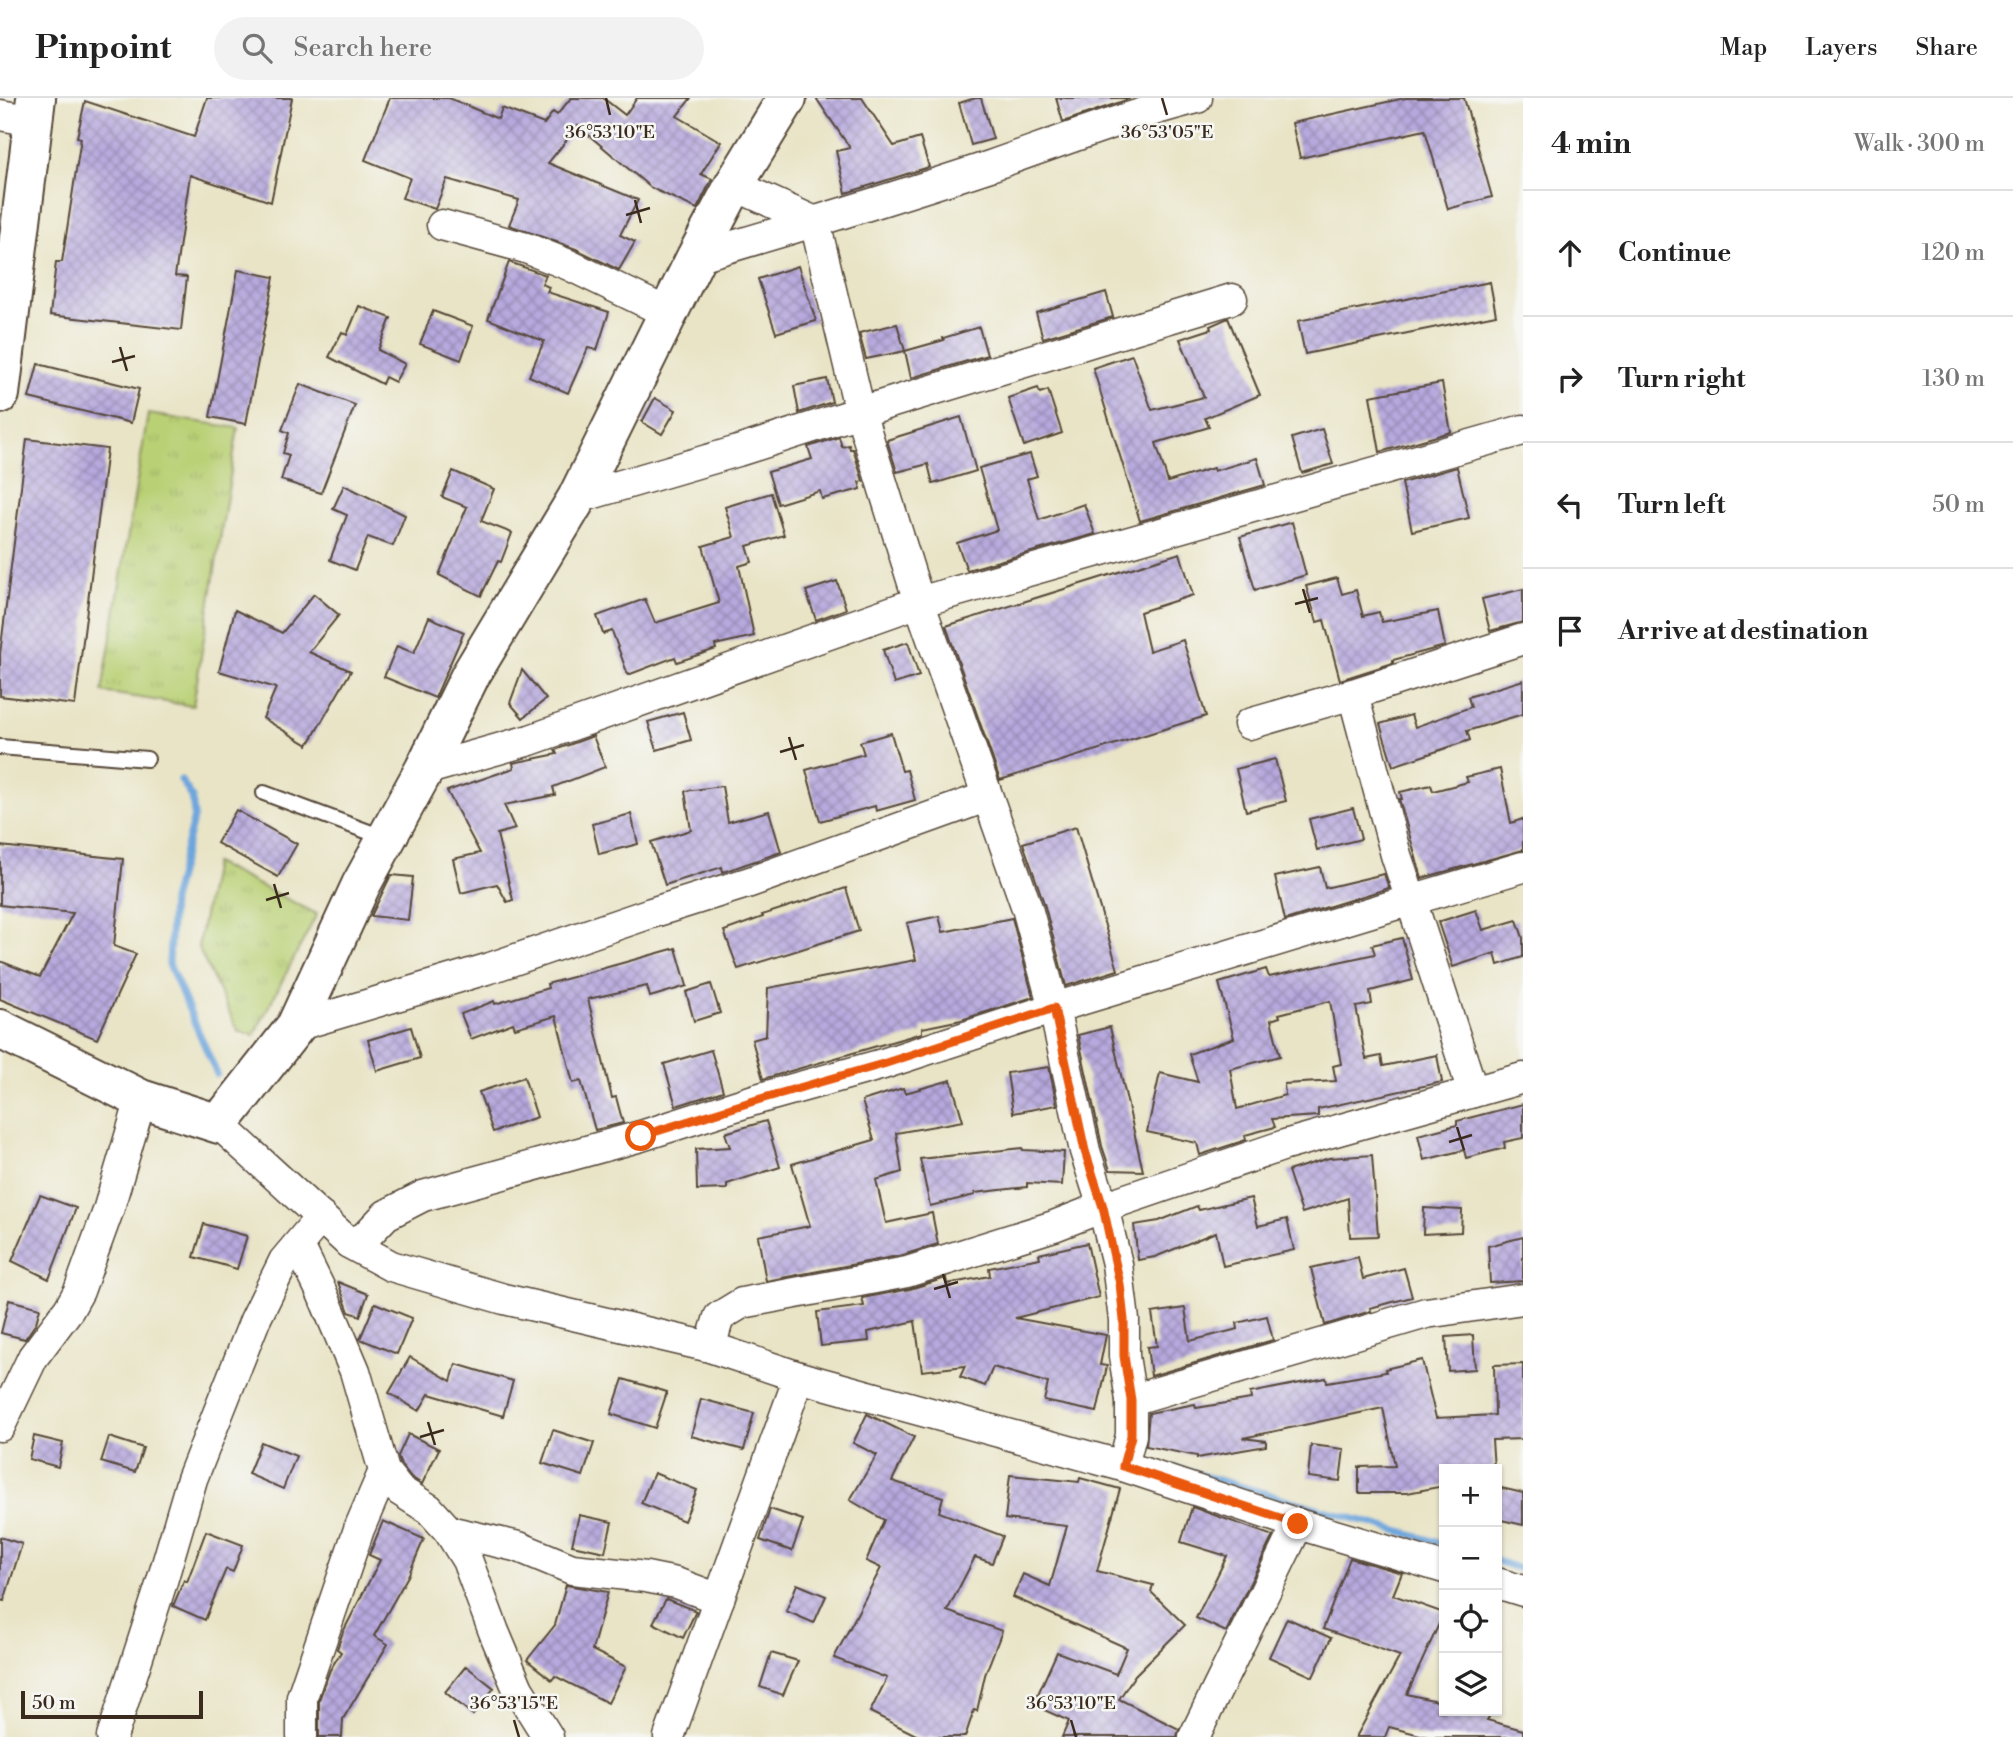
<!DOCTYPE html>
<meta charset="utf-8">
<style>
body{margin:0;font-family:"Libre Bodoni",serif;background:#f2f2f2;color:#222}
.controls{position:absolute;right:21px;bottom:21px;display:grid;overflow:hidden;border-radius:0px;box-shadow:0 2px 5px #0004}
.controls button{width:63px;height:63px;display:grid;place-items:center;padding:0;border:0;border-bottom:2px solid #e0e0e0;background:#fff;color:#222;font:35px sans-serif}
.scale{position:absolute;left:21px;bottom:18px;width:182px;box-sizing:border-box;padding-left:7px;border:4px solid #3b2a1e;border-top:0;font-size:19px;line-height:24px;white-space:nowrap;color:#3b2a1e;-webkit-text-stroke:5px #f6f6f2;paint-order:stroke}
.stop{position:absolute;width:21px;height:21px;margin:-16px;border:5px solid #ea580c;border-radius:50%;background:#fff}
.stop.end{background:#ea580c;border-color:#fff;box-shadow:0 2px 7px #0008}
.list{margin:0;padding:0;list-style:none}
h2{display:flex;justify-content:space-between;align-items:center;height:91px;margin:0;padding:0 28px;font-size:30px}
h2 small{font-size:23px;font-weight:400;color:#767676}
.list li{display:grid;grid-template-columns:46px 1fr auto;gap:21px;align-items:center;box-sizing:border-box;height:126px;padding:0 28px;border-top:2px solid #e0e0e0}
.list b{display:block;font-size:26px;white-space:nowrap}
.list em{font-size:23px;font-style:normal;color:#767676}
.icon{flex:none;width:38px;height:38px;fill:none;stroke:currentColor;stroke-width:2;stroke-linecap:round;stroke-linejoin:round}
.map{position:relative;flex:none;width:1523px;height:1639px;overflow:hidden}
header{display:flex;align-items:center;gap:42px;box-sizing:border-box;height:98px;padding:0 35px;background:#fff;border-bottom:2px solid #e0e0e0}
header strong{font-size:33px}
nav{display:flex;gap:38px;margin-inline-start:auto;font-size:24px}
.search{width:490px;height:63px;background:#f2f2f2;display:flex;align-items:center;gap:18px;box-sizing:border-box;padding:0 24px;border-radius:38px;color:#767676;font-size:26px}
main{display:flex}
aside{flex:1;background:#fff}
.map>svg:first-child{display:block}
.park{fill:url(#park-tufts);stroke:#7a7d4a;stroke-width:2}
.lines{fill:none;stroke-linecap:round;stroke-linejoin:round}
.stream{stroke:#6ea6dc;stroke-width:7}
.building{fill:url(#building-cross-hatch);fill-rule:evenodd}
.lane-casing{stroke:#554637;stroke-width:18}
.street-casing{stroke:#554637;stroke-width:33}
.secondary-casing{stroke:#554637;stroke-width:42}
.lane{stroke:#fff;stroke-width:14}
.street{stroke:#fff;stroke-width:30}
.secondary{stroke:#fff;stroke-width:38}
.route{stroke:#ea580c;stroke-width:9}
.ticks{fill:none;stroke:#3b2a1e;stroke-width:2.5}
.ticks-label{font-size:18px;text-anchor:middle;fill:#3b2a1e;stroke:#f6f6f2;stroke-width:5;stroke-linejoin:round;paint-order:stroke}
</style>
<header>
<strong>Pinpoint</strong>
<div class="search"><svg class="icon" aria-label="search" viewBox="0 0 24 24"><circle cx="10" cy="10" r="6"/><path d="M15 15l6 6"/></svg>Search here</div>
<nav><a>Map</a><a>Layers</a><a>Share</a></nav>
</header>
<main>
<div class="map">
<svg width="1523" height="1639" viewBox="0 0 1523 1639">
<defs>
<pattern id="park-tufts" width="24" height="20" patternUnits="userSpaceOnUse" patternTransform="scale(1.75)"><rect width="24" height="20" fill="#b9d075"/><path d="M3 7l-1-3M5 7V3M7 7l1-3M15 17l-1-3M17 17v-4M19 17l1-3" fill="none" stroke="#a0b365"/></pattern>
<pattern id="building-cross-hatch" width="8" height="8" patternUnits="userSpaceOnUse" patternTransform="scale(1.75)"><rect width="8" height="8" fill="#b7a9de"/><path d="M0 0l8 8M0 8l8-8" fill="none" stroke="#968ab3"/></pattern>
</defs>
<rect width="100%" height="100%" fill="#f6f6f2"/>
<filter id="ink" filterUnits="userSpaceOnUse"><feTurbulence type="fractalNoise" baseFrequency=".0143" numOctaves="2"/><feDisplacementMap in="SourceGraphic" scale="14" xChannelSelector="R" yChannelSelector="G"/><feConvolveMatrix kernelMatrix="1 2 1 2 8 2 1 2 1" color-interpolation-filters="sRGB"/></filter>
<filter id="wash" filterUnits="userSpaceOnUse"><feTurbulence type="fractalNoise" baseFrequency=".00686" numOctaves="4" result="noise"/><feDisplacementMap in="SourceGraphic" scale="28" xChannelSelector="R" yChannelSelector="G"/><feGaussianBlur stdDeviation="1.57" result="paint"/><feColorMatrix in="noise" values="0 0 0 0 0 0 0 0 0 0 0 0 0 0 0 0 0 1.4 0 .05"/><feComposite in="paint" operator="in"/></filter>
<g filter="url(#wash)">
<rect width="100%" height="100%" fill="#e9e4c6"/>
<g class="park">
<polygon points="148,316 238,330 193,608 102,594"/>
<polygon points="214,765 317,816 254,937 238,933 198,849"/>
</g>
<g class="lines">
<g class="stream">
<polyline points="181,682 192,699 194,718 172,803 169,866 217,976"/>
<polyline points="1176,1370 1444,1446"/>
<polyline points="1497,1463 1523,1472"/>
</g>
</g>
<g id="blocks">
<g class="building">
<polygon points="207,0 292,0 271,104 190,77 175,178 187,179 181,232 50,217 56,164 62,164 81,40 77,39 85,3 194,39"/>
<polygon points="390,0 449,0 498,21 502,10 544,26 553,14 557,17 571,0 603,0 625,17 637,0 691,0 677,18 721,44 701,76 712,81 697,111 651,90 578,28 548,65 638,102 620,137 635,144 619,172 576,151 509,127 519,102 447,81 435,111 402,100 410,80 365,62"/>
<polygon points="816,0 862,0 894,48 920,40 929,69 846,95 836,53 850,50"/>
<polygon points="976,0 981,0 993,41 971,47 959,5"/>
<polygon points="1056,0 1129,0 1129,1 1063,24"/>
<polygon points="1405,0 1464,0 1492,99 1448,111 1425,32 1300,60 1292,25"/>
<polygon points="509,164 546,177 542,186 549,189 547,194 609,214 597,252 588,250 568,295 529,278 544,243 488,221"/>
<polygon points="798,168 816,223 776,235 758,181"/>
<polygon points="238,172 274,179 246,326 210,319"/>
<polygon points="1490,184 1496,217 1305,256 1298,223"/>
<polygon points="1106,194 1113,219 1043,240 1036,215"/>
<polygon points="359,208 391,220 378,252 405,266 395,284 385,279 382,286 329,259 342,234 347,237"/>
<polygon points="433,213 473,228 461,262 420,246"/>
<polygon points="1228,220 1260,297 1205,320 1209,329 1156,345 1168,384 1213,370 1214,373 1257,360 1265,387 1140,423 1093,270 1132,257 1152,312 1204,299 1180,241 1211,231 1210,228"/>
<polygon points="897,226 905,253 866,261 859,235"/>
<polygon points="979,229 987,257 911,280 905,253 944,242 943,240"/>
<polygon points="38,266 139,291 131,325 29,300"/>
<polygon points="827,281 832,304 799,315 794,288"/>
<polygon points="1442,285 1451,334 1380,354 1370,298"/>
<polygon points="300,286 355,307 321,395 281,382 289,357 283,355 289,335 282,332"/>
<polygon points="1038,290 1040,295 1048,292 1062,335 1024,348 1008,300"/>
<polygon points="655,300 676,312 662,336 642,324"/>
<polygon points="961,319 976,373 933,386 928,366 897,374 887,342"/>
<polygon points="1322,331 1333,366 1302,375 1292,340"/>
<polygon points="839,339 842,349 849,347 850,351 853,351 863,383 859,384 861,391 822,401 820,393 778,406 768,374 812,361 808,349"/>
<polygon points="27,341 107,351 75,607 0,598 0,556"/>
<polygon points="1030,356 1037,378 1027,381 1039,422 1084,406 1095,436 967,472 957,445 997,432 979,370"/>
<polygon points="1457,369 1469,420 1412,433 1402,385"/>
<polygon points="453,373 494,391 481,423 512,435 501,464 498,463 481,498 439,477 467,409 442,399"/>
<polygon points="344,387 405,417 393,448 368,439 355,472 330,462 347,417 333,411"/>
<polygon points="771,395 784,437 747,448 752,464 739,468 754,538 715,547 716,551 677,564 675,559 628,577 612,533 603,536 597,518 645,501 655,525 719,505 703,448 734,439 725,409"/>
<polygon points="1292,424 1306,477 1255,492 1240,439"/>
<polygon points="1180,455 1193,497 1140,514 1149,553 1183,542 1206,618 1000,682 946,528"/>
<polygon points="1337,480 1342,496 1356,492 1363,518 1379,514 1382,524 1438,513 1445,548 1393,562 1393,565 1340,582 1324,522 1317,524 1306,488"/>
<polygon points="837,483 846,511 816,522 806,493"/>
<polygon points="1523,491 1523,524 1490,533 1482,501"/>
<polygon points="314,496 339,517 309,554 351,573 308,647 263,620 276,590 219,573 235,512 282,535"/>
<polygon points="429,519 464,534 435,600 384,579 397,548 414,555"/>
<polygon points="908,544 919,578 894,586 883,552"/>
<polygon points="522,572 546,601 523,620 510,605"/>
<polygon points="1523,582 1523,616 1467,633 1470,642 1393,668 1380,626 1411,617 1415,629 1471,609 1468,599"/>
<polygon points="683,614 691,642 657,652 648,624"/>
<polygon points="891,635 902,673 907,672 915,702 876,713 875,708 820,723 806,672 864,656 860,644"/>
<polygon points="593,638 605,669 553,689 555,697 504,707 515,731 497,736 513,802 507,804 497,786 461,795 453,761 480,755 447,693 514,670 513,665 557,656 555,652"/>
<polygon points="1275,661 1286,703 1246,713 1236,671"/>
<polygon points="1500,671 1511,725 1523,721 1523,752 1422,780 1399,701 1402,701 1400,694 1431,687 1433,693 1468,684 1466,679"/>
<polygon points="722,688 728,724 769,713 781,754 723,774 722,769 665,787 651,744 691,732 685,693"/>
<polygon points="1353,710 1361,741 1317,752 1309,721"/>
<polygon points="236,712 297,746 278,779 217,745"/>
<polygon points="631,716 638,746 599,756 592,726"/>
<polygon points="1076,729 1118,872 1066,888 1044,805 1023,745"/>
<polygon points="0,748 123,761 114,848 136,856 97,941 0,901 0,863 40,879 73,815 0,807"/>
<polygon points="1320,769 1325,790 1384,776 1389,790 1285,822 1275,779"/>
<polygon points="391,777 413,779 408,822 371,818"/>
<polygon points="846,790 859,833 738,871 724,833 763,819 762,817"/>
<polygon points="1476,812 1483,832 1517,822 1523,840 1523,859 1498,867 1495,855 1453,869 1438,824"/>
<polygon points="939,818 943,834 1012,820 1033,899 961,922 922,930 922,935 763,981 752,942 766,938 768,890 916,862 907,825"/>
<path d="M 1402,840 L 1413,882 L 1370,893 L 1372,906 L 1356,909 L 1366,961 L 1381,958 L 1383,968 L 1437,957 L 1442,984 L 1318,1011 L 1318,1018 L 1272,1021 L 1275,1029 L 1245,1037 L 1246,1042 L 1200,1057 L 1197,1045 L 1147,1034 L 1160,975 L 1198,984 L 1189,956 L 1234,940 L 1219,885 L 1266,871 L 1269,879 L 1375,856 L 1372,847 ZM 1330,903 L 1341,966 L 1333,968 L 1336,983 L 1284,986 L 1285,997 L 1237,1011 L 1230,971 L 1280,958 L 1271,922 L 1280,919 L 1279,916 Z"/>
<polygon points="676,850 687,888 650,899 647,888 588,901 612,1000 616,999 623,1025 595,1032 581,983 573,985 556,918 515,930 513,925 471,941 461,916 494,903 495,906 548,890 547,886"/>
<polygon points="711,886 720,915 694,923 686,894"/>
<polygon points="411,929 420,960 377,973 368,942"/>
<polygon points="1110,929 1143,1073 1110,1072 1102,1048 1078,937"/>
<polygon points="711,952 723,993 676,1008 664,966"/>
<polygon points="1049,969 1057,1007 1013,1015 1007,975"/>
<polygon points="524,979 537,1019 493,1034 479,994"/>
<polygon points="951,982 963,1023 896,1035 902,1074 876,1082 886,1125 932,1115 938,1146 903,1157 766,1183 758,1138 810,1128 792,1066 874,1042 862,1003 903,990 905,995"/>
<polygon points="1523,1006 1523,1040 1504,1044 1505,1050 1466,1060 1464,1052 1424,1062 1418,1037 1457,1027 1457,1023"/>
<polygon points="766,1023 780,1069 727,1086 727,1091 697,1092 696,1051 730,1049 725,1035"/>
<polygon points="1022,1050 1023,1052 1064,1054 1062,1087 1027,1085 1027,1089 975,1095 975,1097 930,1108 920,1061"/>
<polygon points="1372,1057 1378,1138 1350,1139 1348,1100 1302,1115 1288,1073 1329,1060"/>
<polygon points="40,1097 76,1110 49,1181 12,1163"/>
<polygon points="1251,1100 1258,1128 1287,1121 1294,1152 1223,1168 1216,1134 1155,1159 1138,1162 1134,1127 1159,1123 1197,1108 1199,1112"/>
<polygon points="1424,1110 1462,1112 1461,1134 1423,1136"/>
<polygon points="204,1126 247,1138 237,1171 194,1159"/>
<polygon points="1523,1139 1523,1183 1490,1185 1488,1148"/>
<polygon points="1087,1145 1099,1199 1015,1220 1106,1237 1100,1267 1107,1268 1097,1314 1044,1303 1048,1285 993,1269 985,1288 960,1279 965,1268 922,1273 915,1223 868,1234 869,1243 821,1248 817,1214 864,1208 862,1200 910,1191 946,1180 947,1186 990,1178 989,1170 1040,1160 1039,1156"/>
<polygon points="1358,1159 1363,1181 1404,1170 1412,1199 1370,1210 1371,1213 1325,1227 1311,1170"/>
<polygon points="338,1184 368,1196 360,1218 349,1214"/>
<polygon points="9,1202 40,1210 36,1225 25,1241 1,1235"/>
<polygon points="375,1205 412,1220 397,1256 360,1241"/>
<polygon points="1185,1210 1190,1243 1238,1231 1237,1225 1267,1218 1273,1242 1151,1278 1147,1249 1157,1248 1152,1215"/>
<polygon points="1473,1237 1475,1271 1448,1273 1446,1239"/>
<polygon points="410,1259 451,1283 456,1266 513,1283 503,1318 429,1296 419,1313 389,1295"/>
<polygon points="1422,1262 1436,1320 1495,1317 1494,1267 1523,1266 1523,1341 1492,1342 1494,1371 1444,1371 1444,1388 1407,1395 1359,1395 1359,1369 1395,1368 1383,1310 1243,1340 1266,1343 1266,1348 1197,1360 1197,1358 1146,1348 1149,1315 1195,1306 1196,1310 1251,1301 1250,1295 1326,1280 1327,1284 1386,1274 1385,1271"/>
<polygon points="623,1281 667,1294 655,1330 611,1316"/>
<polygon points="701,1301 754,1315 744,1352 691,1338"/>
<polygon points="867,1316 914,1339 892,1383 943,1399 939,1414 1003,1438 992,1465 975,1459 947,1513 1002,1533 985,1577 977,1613 974,1612 965,1639 920,1639 870,1614 887,1580 834,1560 881,1470 866,1463 884,1422 850,1402 877,1357 853,1345"/>
<polygon points="553,1332 594,1345 583,1378 542,1365"/>
<polygon points="408,1336 439,1351 422,1386 411,1379 400,1365 398,1358"/>
<polygon points="34,1338 63,1345 58,1369 29,1361"/>
<polygon points="109,1339 143,1350 135,1374 101,1364"/>
<polygon points="261,1344 296,1358 283,1391 248,1376"/>
<polygon points="1311,1347 1344,1351 1340,1383 1308,1379"/>
<polygon points="654,1375 697,1392 684,1423 641,1405"/>
<polygon points="1010,1377 1079,1384 1080,1380 1120,1391 1097,1473 1153,1487 1151,1494 1185,1527 1135,1577 1119,1601 1179,1631 1177,1639 1062,1639 1069,1623 1033,1607 1057,1554 1116,1576 1127,1550 1013,1499 1023,1476 1050,1488 1067,1428 1005,1421"/>
<polygon points="1497,1389 1523,1395 1523,1427 1497,1421"/>
<polygon points="1192,1409 1273,1438 1226,1534 1196,1520 1227,1458 1181,1444"/>
<polygon points="770,1411 803,1422 792,1453 760,1442"/>
<polygon points="579,1417 612,1424 605,1454 572,1447"/>
<polygon points="383,1423 424,1441 408,1478 374,1538 388,1546 343,1621 342,1639 319,1639 319,1602 330,1572 341,1554 337,1551 343,1534 380,1462 369,1457"/>
<polygon points="206,1433 243,1447 233,1474 226,1471 205,1522 173,1508 184,1482 187,1484"/>
<polygon points="0,1439 22,1446 4,1503 0,1502"/>
<polygon points="1350,1460 1402,1475 1393,1497 1444,1515 1407,1596 1441,1604 1438,1613 1493,1613 1487,1622 1523,1632 1523,1639 1428,1639 1389,1629 1385,1639 1356,1639 1400,1558 1323,1531"/>
<polygon points="797,1486 826,1498 814,1525 786,1513"/>
<polygon points="566,1487 608,1494 592,1552 626,1569 608,1605 555,1578 552,1582 527,1562 555,1527"/>
<polygon points="666,1501 696,1513 683,1540 653,1525"/>
<polygon points="1287,1520 1331,1540 1313,1579 1269,1559"/>
<polygon points="771,1555 798,1563 783,1597 760,1589"/>
<polygon points="466,1568 494,1590 473,1617 445,1594"/>
</g>
</g>
</g>
<g filter="url(#ink)">
<use href="#blocks" fill-opacity="0" stroke="#554637" stroke-width="2"/>
<g class="lines">
<g class="lane-casing">
<g id="lane">
<polyline points="0,649 147,661"/>
<polyline points="264,695 385,740"/>
</g>
</g>
<g class="street-casing">
<g id="street">
<polyline points="0,17 33,23"/>
<polyline points="442,127 526,150 569,167 668,215"/>
<path d="M 696,159 C 795,130 893,100 990,68 C 1059,44 1126,18 1197,0"/>
<polyline points="577,400 738,353 860,314 815,124 734,87"/>
<polyline points="1523,541 1353,596 1396,757 1411,802 1523,769"/>
<polyline points="1249,626 1353,596"/>
<polyline points="424,672 530,642 919,504 860,314 1232,201"/>
<polyline points="296,928 490,870 651,815 750,784 986,699"/>
<polyline points="219,1026 349,1145 391,1168 504,1201 710,1249 799,1279 1123,1368 1298,1426 1444,1470"/>
<polyline points="349,1145 364,1140 386,1117 423,1098 641,1038 757,1001 883,966 1054,910 1411,802 1473,994"/>
<polyline points="299,1148 322,1195 355,1273 384,1373 399,1392 429,1411 449,1433 467,1462 494,1534 518,1591 548,1639"/>
<polyline points="710,1249 719,1219 742,1205 907,1174 1054,1128 1103,1109 1285,1047 1523,980"/>
<polyline points="1131,1302 1426,1215 1523,1201"/>
<polyline points="0,1328 33,1259 69,1211 79,1193 108,1113 141,1001"/>
<polyline points="1123,1368 1131,1337 1131,1302 1124,1258 1124,1222 1117,1166 1103,1109 1085,1053 1054,910 1027,810 919,504 1523,332"/>
<polyline points="449,1433 519,1449 572,1471 646,1479 676,1485 719,1501"/>
<polyline points="1497,1485 1523,1493"/>
<polyline points="112,1639 160,1490 192,1381 255,1222 284,1163 321,1119"/>
<polyline points="302,1639 302,1599 359,1431 384,1373"/>
<polyline points="669,1639 799,1279"/>
<polyline points="1194,1639 1298,1426"/>
</g>
</g>
<g class="secondary-casing">
<g id="secondary">
<polyline points="0,296 36,0"/>
<polyline points="0,931 141,1001 219,1026 296,928 361,787 424,672 470,578 577,400 696,159 734,87 787,0"/>
</g>
</g>
<use href="#lane" class="lane"/>
<use href="#street" class="street"/>
<use href="#secondary" class="secondary"/>
</g>
</g>
<g class="lines" filter="url(#ink)">
<polyline class="route" points="641,1038 757,1002 883,966 1054,910 1085,1053 1103,1109 1120,1186 1124,1222 1124,1258 1131,1302 1131,1338 1123,1368 1298,1426"/>
</g>
<path class="ticks" d="M 606,0 L 610,17M 1162,0 L 1167,17M 635,102 L 641,125M 626,117 L 650,110M 120,249 L 127,273M 112,264 L 135,258M 1303,491 L 1310,515M 1295,506 L 1318,500M 789,639 L 796,662M 780,654 L 804,647M 274,786 L 281,810M 266,802 L 289,795M 1457,1029 L 1464,1052M 1449,1044 L 1472,1037M 943,1176 L 950,1200M 934,1191 L 958,1184M 428,1324 L 435,1347M 420,1339 L 444,1332M 514,1622 L 519,1639M 1071,1622 L 1076,1639"/>
<g class="ticks-label">
<text x="610" y="40">36°53'10"E</text>
<text x="1167" y="40">36°53'05"E</text>
<text x="514" y="1611">36°53'15"E</text>
<text x="1071" y="1611">36°53'10"E</text>
</g>
</svg>
<div class="controls">
<button>+</button>
<button>−</button>
<button><svg class="icon" aria-label="locate" viewBox="0 0 24 24"><circle cx="12" cy="12" r="6"/><path d="M12 2v4M12 18v4M2 12h4M18 12h4"/></svg></button>
<button><svg class="icon" aria-label="layers" viewBox="0 0 24 24"><path d="M12 4l9 5-9 5-9-5zM3 14l9 5 9-5"/></svg></button>
</div>
<div class="scale">50 m</div>
<div class="stop" style="left:641px;top:1038px"></div>
<div class="stop end" style="left:1298px;top:1426px"></div>
</div>
<aside>
<h2>4 min<small>Walk · 300 m</small></h2>
<ul class="list">
<li><svg class="icon" aria-label="ahead" viewBox="0 0 24 24"><path d="M12 20V5M6 11l6-6 6 6"/></svg><div><b>Continue</b></div><em>120 m</em></li>
<li><svg class="icon" aria-label="right" viewBox="0 0 24 24"><path d="M7 20v-9h11M14 6l5 5-5 5"/></svg><div><b>Turn right</b></div><em>130 m</em></li>
<li><svg class="icon" aria-label="left" viewBox="0 0 24 24"><path d="M17 20v-9H6M10 6l-5 5 5 5"/></svg><div><b>Turn left</b></div><em>50 m</em></li>
<li><svg class="icon" aria-label="arrive" viewBox="0 0 24 24"><path d="M6 21V4h12l-3 4 3 4H6"/></svg><div><b>Arrive at destination</b></div></li>
</ul>
</aside>
</main>
